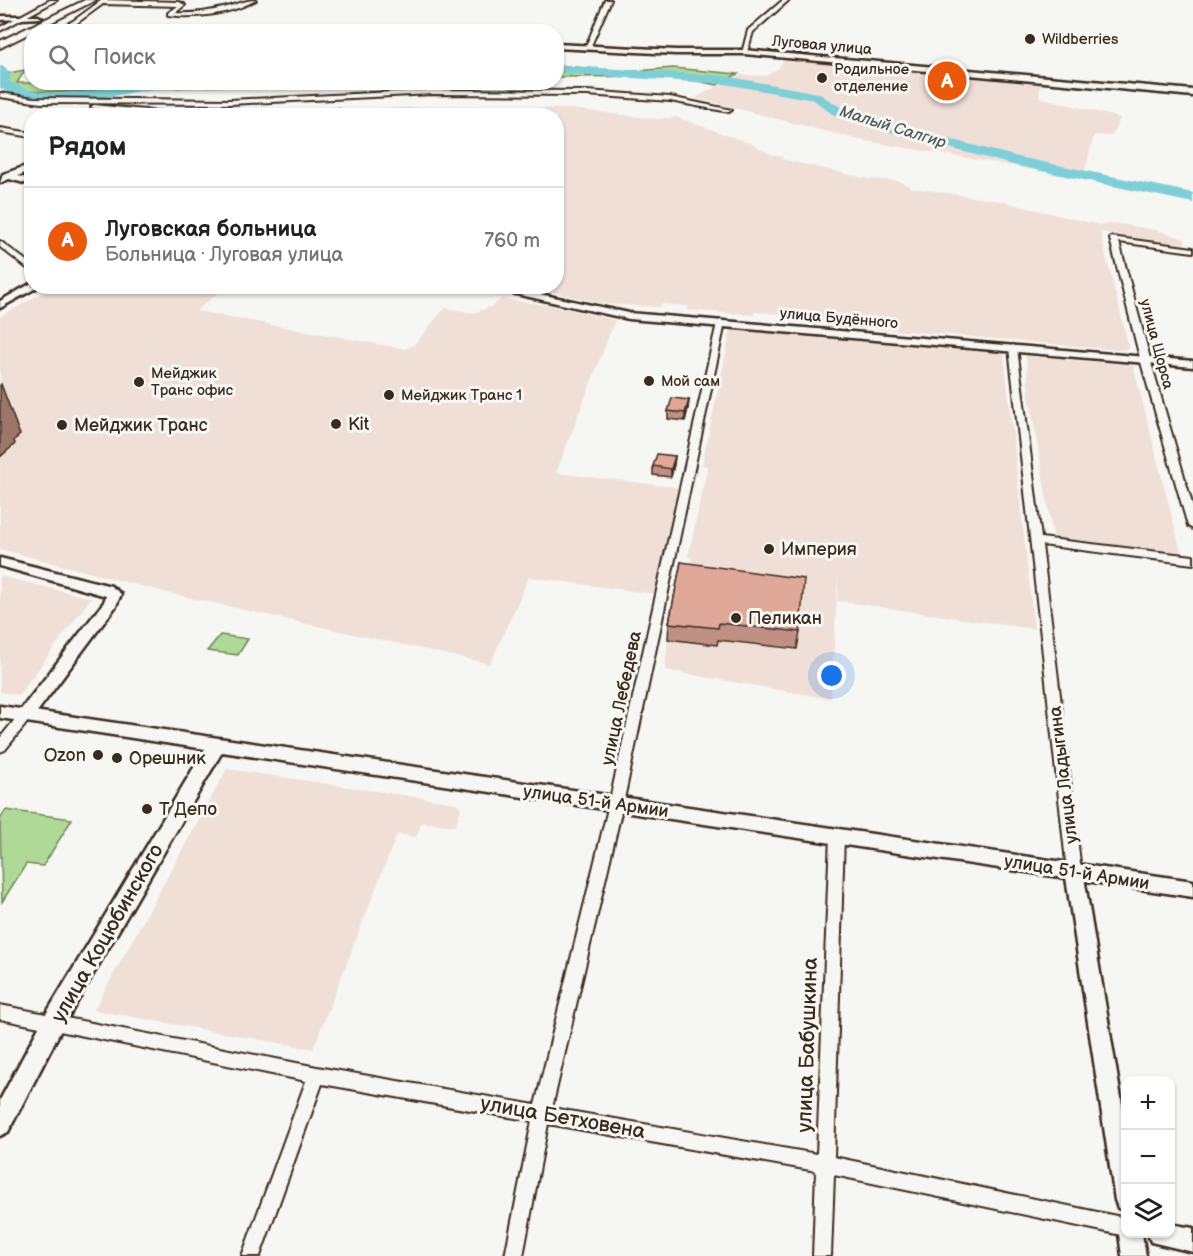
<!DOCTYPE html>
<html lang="ru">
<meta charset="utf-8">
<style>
body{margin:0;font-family:"Balsamiq Sans",sans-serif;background:#f2f2f2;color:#202124}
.controls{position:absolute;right:18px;bottom:18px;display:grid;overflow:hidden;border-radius:12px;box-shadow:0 2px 4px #0004}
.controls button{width:54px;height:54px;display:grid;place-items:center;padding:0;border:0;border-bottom:2px solid #e0e0e0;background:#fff;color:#202124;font:30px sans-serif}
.you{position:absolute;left:832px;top:676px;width:21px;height:21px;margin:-15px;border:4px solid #fff;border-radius:50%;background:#1a73e8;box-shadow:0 0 0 9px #1a73e833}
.badge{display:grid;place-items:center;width:39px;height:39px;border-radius:50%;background:#ea580c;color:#fff;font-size:20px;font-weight:700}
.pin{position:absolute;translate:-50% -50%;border:3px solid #fff;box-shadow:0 2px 6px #0006}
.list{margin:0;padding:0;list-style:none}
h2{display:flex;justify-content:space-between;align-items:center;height:78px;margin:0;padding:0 24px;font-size:26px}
h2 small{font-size:20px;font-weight:400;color:#757577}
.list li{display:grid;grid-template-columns:39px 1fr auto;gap:18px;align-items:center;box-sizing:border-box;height:108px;padding:0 24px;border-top:2px solid #e0e0e0}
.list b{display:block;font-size:22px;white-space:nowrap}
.list p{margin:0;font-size:20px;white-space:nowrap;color:#757577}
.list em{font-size:20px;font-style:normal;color:#757577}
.icon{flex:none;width:33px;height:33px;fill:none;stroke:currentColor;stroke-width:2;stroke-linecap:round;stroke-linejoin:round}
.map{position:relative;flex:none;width:1193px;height:1256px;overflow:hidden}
.search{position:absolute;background:#fff;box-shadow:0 2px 4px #0004;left:24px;top:24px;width:540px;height:66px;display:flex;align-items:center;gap:15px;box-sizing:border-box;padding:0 21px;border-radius:24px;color:#757577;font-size:22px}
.panel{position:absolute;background:#fff;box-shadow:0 2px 4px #0004;left:24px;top:108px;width:540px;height:186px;border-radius:24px}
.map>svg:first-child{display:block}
.built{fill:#efdfd7}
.green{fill:#aed996;stroke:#74825a;stroke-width:1.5}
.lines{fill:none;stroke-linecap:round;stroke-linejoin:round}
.river{fill:#7eced7;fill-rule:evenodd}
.minor-casing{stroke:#3b2a1e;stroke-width:4}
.tertiary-casing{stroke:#3b2a1e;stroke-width:5}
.secondary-casing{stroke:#3b2a1e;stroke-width:5}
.primary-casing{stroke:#3b2a1e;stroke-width:4}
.minor{fill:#f6f6f2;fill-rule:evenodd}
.tertiary{fill:#f6f6f2;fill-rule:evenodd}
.secondary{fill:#f6f6f2;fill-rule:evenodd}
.primary{fill:#f6f6f2;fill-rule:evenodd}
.wall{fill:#c19084;stroke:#3b2a1e;stroke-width:1.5}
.shaded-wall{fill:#9d766b;stroke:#3b2a1e;stroke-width:1.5}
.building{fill:#e0a899;stroke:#3b2a1e;stroke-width:1.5}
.poi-dot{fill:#3b2a1e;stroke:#f6f6f2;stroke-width:2}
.labels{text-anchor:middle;stroke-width:6;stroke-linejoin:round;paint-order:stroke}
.far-poi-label{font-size:15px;fill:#3b2a1e;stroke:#f6f6f2;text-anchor:start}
.far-street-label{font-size:15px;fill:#3b2a1e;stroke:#f6f6f2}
.far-water-label{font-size:16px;font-style:italic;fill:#4f5b56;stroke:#f6f6f2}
.poi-label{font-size:18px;fill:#3b2a1e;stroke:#f6f6f2;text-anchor:start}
.street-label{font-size:18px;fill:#3b2a1e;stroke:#f6f6f2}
.near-street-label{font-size:21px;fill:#3b2a1e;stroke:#f6f6f2}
</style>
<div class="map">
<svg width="1193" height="1256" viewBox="0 0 1193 1256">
<rect width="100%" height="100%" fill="#f6f6f2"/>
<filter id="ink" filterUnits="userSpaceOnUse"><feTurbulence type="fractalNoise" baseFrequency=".0167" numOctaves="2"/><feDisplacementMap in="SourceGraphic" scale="12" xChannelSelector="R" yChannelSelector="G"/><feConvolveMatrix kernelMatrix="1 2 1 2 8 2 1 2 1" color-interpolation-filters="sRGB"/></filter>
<g filter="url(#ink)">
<g class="built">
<polygon points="784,58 1041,82 1039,97 1120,118 1112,136 1094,135 1083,178 860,140 695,98 740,75 766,76 779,68"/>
<polygon points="452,106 571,109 658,119 676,117 755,145 754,146 771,154 783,157 781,159 869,179 899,181 912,188 1000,201 1099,225 1113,223 1156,230 1185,239 1184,247 1100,232 1129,348 1120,350 803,322 803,316 755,312 754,315 688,310 689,306 661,304 659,307 605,304 529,287 556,286 556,116 355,116 364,115 374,109"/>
<polygon points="226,286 196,311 404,349 414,345 445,308 474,313 495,305 501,299 554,306 615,320 556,473 684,488 656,594 529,577 490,664 168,593 0,549 0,317 53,287"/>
<polygon points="731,330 1004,354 1034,629 838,601 838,575 831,699 665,670 668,639 680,579 689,570 692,558 688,557 708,466 702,465"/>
<polygon points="1026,356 1133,365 1181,552 1056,538 1053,535 1029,396"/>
<polygon points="0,576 91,598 19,695 0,692"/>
<polygon points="227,769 456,803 461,808 455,826 422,822 416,837 397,834 313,1049 94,1010"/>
</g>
<g class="green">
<polygon points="557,65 623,72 673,68 738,74 717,85 671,76 557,77"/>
<polygon points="25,70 17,83 293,83 62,92 19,91 8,83 9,73"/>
<polygon points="220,635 248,639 238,655 207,651"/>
<polygon points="6,810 72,819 43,866 26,864 2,902 0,819"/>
</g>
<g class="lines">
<g class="river">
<polygon points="556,65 725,76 818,93 842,108 907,128 1014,156 1193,193 1193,203 1013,165 897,134 832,114 814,100 725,84 556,73"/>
<path d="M 0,66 L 5,67 L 10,74 L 9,81 C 54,108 116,82 166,82 C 158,89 144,90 134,92 C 93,100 38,111 0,88 Z"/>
</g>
<g class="minor-casing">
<g id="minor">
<polygon points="50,0 57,0 0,31 0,27"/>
<path d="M 102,0 L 179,2 L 185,5 L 175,13 C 191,14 207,12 223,8 C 234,6 244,0 256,0 C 231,14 196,19 168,15 L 168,13 L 178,6 L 103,4 L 77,23 L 59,32 L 51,32 L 73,21 Z"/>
<polygon points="605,0 611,0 590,48 585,49"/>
<polygon points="783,0 789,0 753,32 747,52 742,53 748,30"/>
<polygon points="432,90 587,91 670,97 732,110 729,112 670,101 587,95 432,94 230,104 41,103 0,97 0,93 34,98 230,100"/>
<polygon points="94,105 186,114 189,116 161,116 92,108 91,107"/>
<polygon points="0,128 32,133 32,137 0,132"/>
<polygon points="1111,237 1193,248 1193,252 1119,242 1152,366 1193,507 1193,529 1188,526 1142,366 1110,239"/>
<polygon points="0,241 32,265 32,272 0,247"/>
<polygon points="721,320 725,323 623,804 552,1108 817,1154 830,836 832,832 837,830 842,832 844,836 834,1157 1126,1218 1126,1234 1133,1234 1126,1236 834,1175 831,1256 813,1256 816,1171 548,1124 523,1256 505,1256 532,1121 322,1084 260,1256 242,1256 306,1081 0,1019 0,1005 317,1067 535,1105 609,804 717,323"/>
<polygon points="1013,345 1017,348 1041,538 1193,556 1193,564 1042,545 1081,871 1079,875 1074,877 1069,875 1067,871 1009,348"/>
<polygon points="25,711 30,713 31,716 30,719 5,750 0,752 0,738 20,713"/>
</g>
</g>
<g class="tertiary-casing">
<g id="tertiary">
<polygon points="338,110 342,112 338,116 327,116"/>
<polygon points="141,111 144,111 148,113 146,116 136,116"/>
<polygon points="32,164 32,170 18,176 32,179 32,185 9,179 0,183 3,174"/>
<polygon points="32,283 32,286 37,286 36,288 0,308 0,301"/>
<polygon points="480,286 502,286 629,313 1193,361 1193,367 629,319"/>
<polygon points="0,558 111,586 121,594 116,606 31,720 19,720 17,716 19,712 104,602 106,596 0,566"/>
<polygon points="1074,864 1080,866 1083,871 1126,1128 1126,1211 1118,1208 1115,1200 1065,871 1068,866"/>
<polygon points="1170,1224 1193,1228 1193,1252 1151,1242 1148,1234 1170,1234"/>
<polygon points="1126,1225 1126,1234 1142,1234 1146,1256 1122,1256 1119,1234"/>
</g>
</g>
<g class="secondary-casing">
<g id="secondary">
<polygon points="0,16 38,16 42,18 0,20"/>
<polygon points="556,44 676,50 744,50 1193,90 1193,96 744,54 676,54 556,48"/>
<polygon points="0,706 1193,881 1193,897 222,752 62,1028 8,1132 0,1136 0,1100 46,1014 205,749 0,718"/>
</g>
</g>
<g class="primary-casing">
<polygon id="primary" points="85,0 96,0 0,48 0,41"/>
</g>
<use href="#minor" class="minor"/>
<use href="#tertiary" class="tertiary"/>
<use href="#secondary" class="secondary"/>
<use href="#primary" class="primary"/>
</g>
<g class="wall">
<polygon points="689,400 688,408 685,421 668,419 668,411"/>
<polygon points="675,456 674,464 671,477 653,475 653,466"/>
<polygon points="681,562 800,632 797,649 718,640 717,645 668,639 669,623"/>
</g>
<g class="shaded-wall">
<polygon points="1,384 20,435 14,440 15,444 0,457 0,385"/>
<polygon points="689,400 688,408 685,421 685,413"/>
<polygon points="675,456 674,464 671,477 671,469"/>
</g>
<g class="building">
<polygon points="672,398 689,400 685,413 668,411"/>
<polygon points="657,454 675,456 671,469 653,466"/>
<polygon points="681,562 804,579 800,632 719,623 718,628 669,623"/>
</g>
</g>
<g class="poi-dot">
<circle cx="1030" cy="39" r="6"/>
<circle cx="822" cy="78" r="6"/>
<circle cx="649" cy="381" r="6"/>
<circle cx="139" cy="382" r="6"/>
<circle cx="389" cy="395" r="6"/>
<circle cx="336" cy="424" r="6"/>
<circle cx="62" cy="425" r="6"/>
<circle cx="769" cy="549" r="6"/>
<circle cx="736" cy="618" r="6"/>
<circle cx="98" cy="755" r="6"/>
<circle cx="117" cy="758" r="6"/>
<circle cx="147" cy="809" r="6"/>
</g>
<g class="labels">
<g class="far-poi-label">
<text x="1042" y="44">Wildberries</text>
<text x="834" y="74">Родильное<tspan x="834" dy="17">отделение</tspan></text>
<text x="151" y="378">Мейджик<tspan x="151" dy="17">Транс офис</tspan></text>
<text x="661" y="386">Мой сам</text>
<text x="401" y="400">Мейджик Транс 1</text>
</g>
<g class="far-street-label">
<text transform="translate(822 45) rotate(5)" y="5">Луговая улица</text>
<text transform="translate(839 318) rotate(5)" y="5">улица Будённого</text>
<text transform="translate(1157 344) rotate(75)" y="5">улица Щорса</text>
</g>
<g class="far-water-label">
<text transform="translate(893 126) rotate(17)" y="6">Малый Салгир</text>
</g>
<g class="poi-label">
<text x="348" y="430">Kit</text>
<text x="74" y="431">Мейджик Транс</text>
<text x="781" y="555">Империя</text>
<text x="748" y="624">Пеликан</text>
<text x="86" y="761" text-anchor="end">Ozon</text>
<text x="129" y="764">Орешник</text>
<text x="159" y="815">Т Депо</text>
</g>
<g class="street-label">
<text transform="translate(621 698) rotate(-78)" y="6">улица Лебедева</text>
<text transform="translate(1063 775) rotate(-97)" y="6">улица Ладыгина</text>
<text transform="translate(596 801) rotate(8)" y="6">улица 51-й Армии</text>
<text transform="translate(1077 872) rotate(9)" y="6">улица 51-й Армии</text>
</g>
<g class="near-street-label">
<text transform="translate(107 933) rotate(-60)" y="7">улица Коцюбинского</text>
<text transform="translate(807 1045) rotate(-88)" y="7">улица Бабушкина</text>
<text transform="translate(563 1117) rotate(10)" y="7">улица Бетховена</text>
</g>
</g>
</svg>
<div class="controls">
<button>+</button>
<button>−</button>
<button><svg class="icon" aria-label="layers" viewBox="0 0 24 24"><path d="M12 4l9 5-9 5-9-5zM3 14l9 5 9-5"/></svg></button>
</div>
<div class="you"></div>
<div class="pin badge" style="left:947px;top:81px">A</div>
<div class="search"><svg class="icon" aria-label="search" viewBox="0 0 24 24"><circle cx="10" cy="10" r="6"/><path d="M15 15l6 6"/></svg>Поиск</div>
<section class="panel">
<h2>Рядом<small></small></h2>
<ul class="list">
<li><span class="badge">A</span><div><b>Луговская больница</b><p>Больница · Луговая улица</p></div><em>760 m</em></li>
</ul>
</section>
</div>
